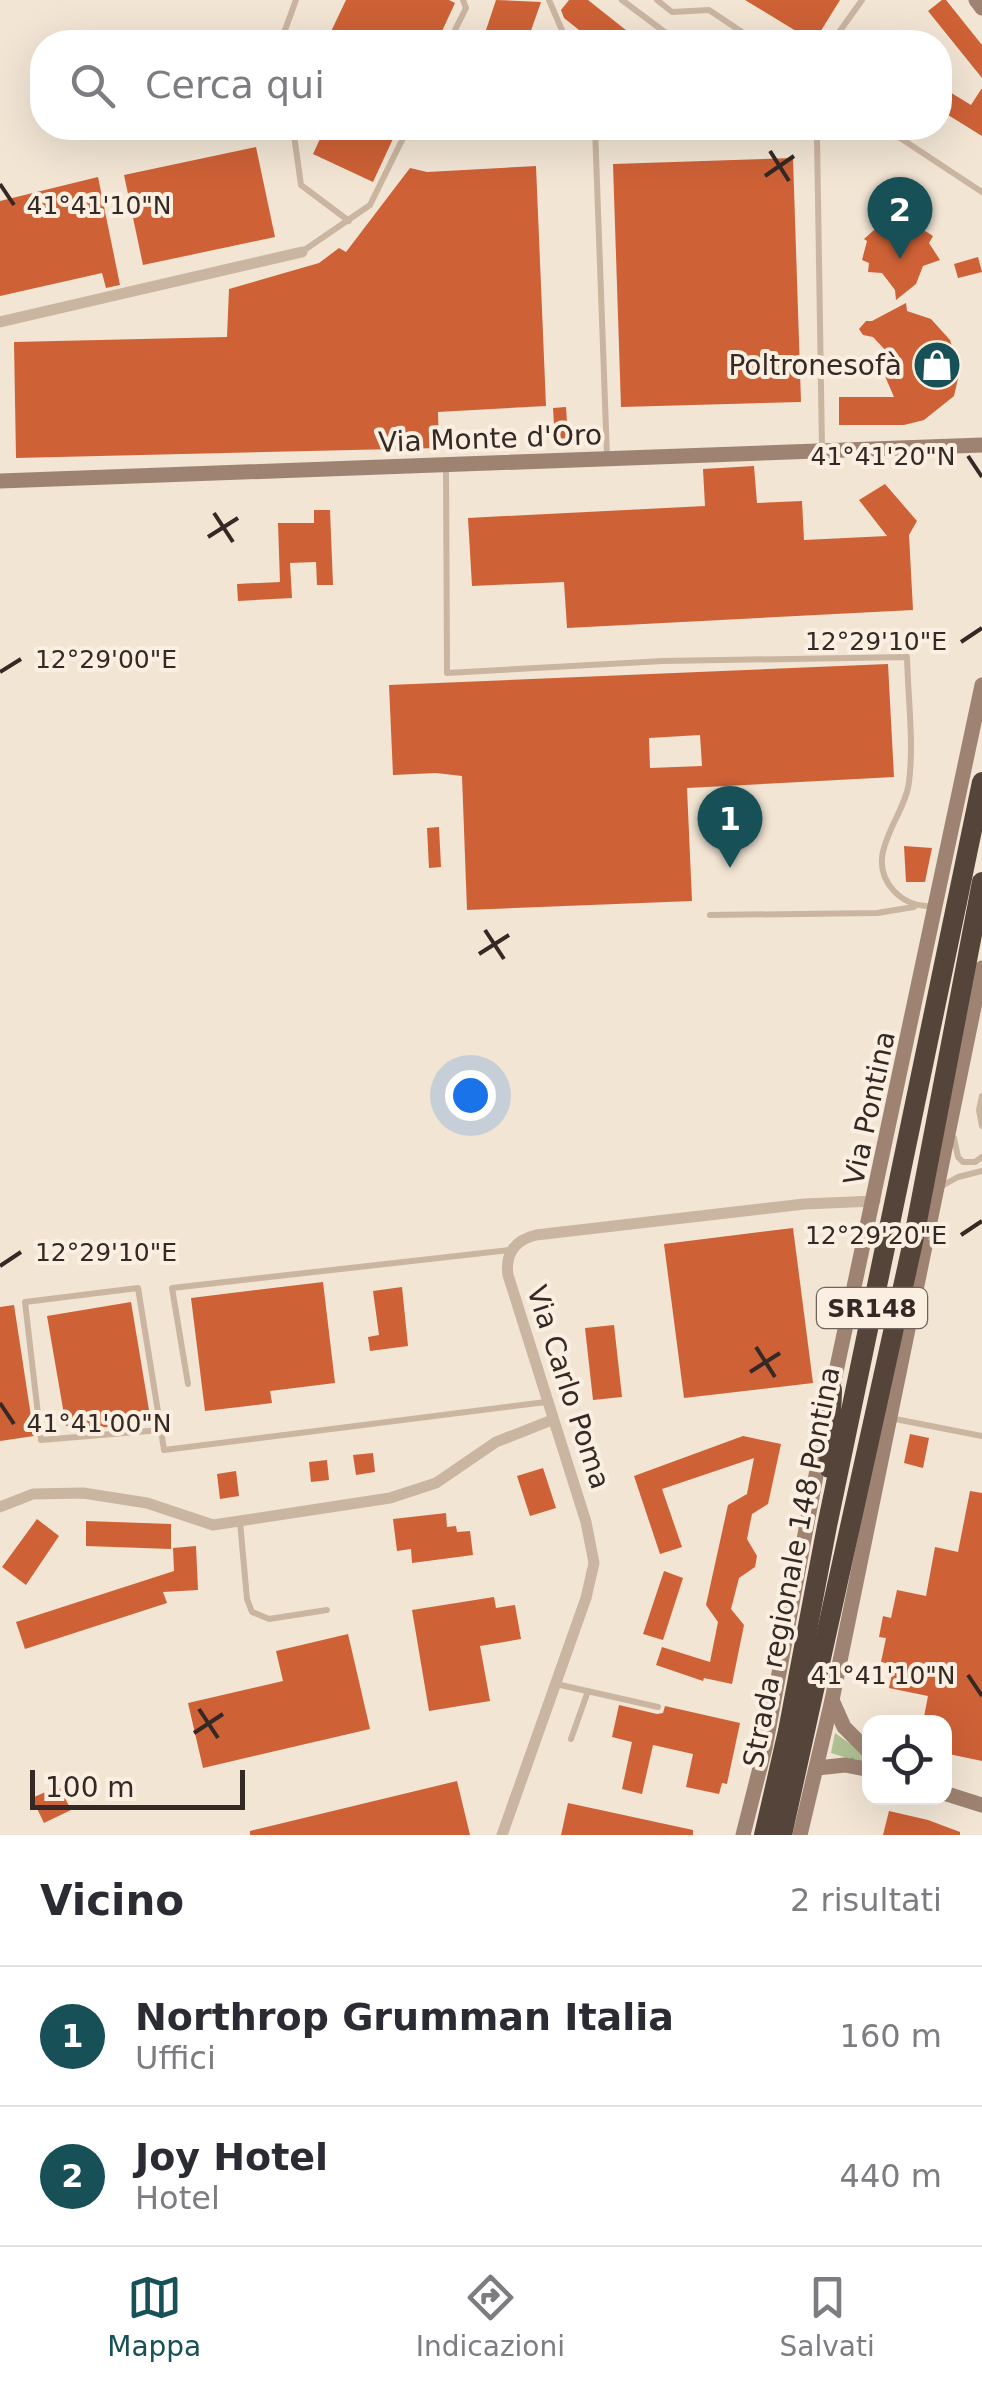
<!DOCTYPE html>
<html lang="it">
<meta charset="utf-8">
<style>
body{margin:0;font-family:"DejaVu Sans",sans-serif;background:#f2f2f3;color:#2b2b33}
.controls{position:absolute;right:30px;bottom:30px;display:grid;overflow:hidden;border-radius:20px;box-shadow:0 10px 40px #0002}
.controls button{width:90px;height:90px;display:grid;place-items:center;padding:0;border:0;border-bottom:2px solid #e1e1e2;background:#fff;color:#2b2b33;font:50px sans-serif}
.scale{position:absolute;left:30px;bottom:25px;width:215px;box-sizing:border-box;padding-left:10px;border:5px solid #342924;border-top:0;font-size:28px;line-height:35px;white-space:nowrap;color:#342924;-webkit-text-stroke:8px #faefe1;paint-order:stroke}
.you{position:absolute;left:470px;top:1095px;width:35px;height:35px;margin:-25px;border:8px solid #fff;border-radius:50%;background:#1a73e8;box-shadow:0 0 0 15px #1a73e833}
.badge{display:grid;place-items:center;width:65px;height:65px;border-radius:50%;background:#175057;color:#fff;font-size:32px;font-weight:700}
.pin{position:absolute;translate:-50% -82px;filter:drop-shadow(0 2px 5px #0008)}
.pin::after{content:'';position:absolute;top:52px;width:35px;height:30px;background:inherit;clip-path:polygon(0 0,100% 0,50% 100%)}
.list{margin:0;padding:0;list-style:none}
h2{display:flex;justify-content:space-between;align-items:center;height:130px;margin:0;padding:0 40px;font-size:42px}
h2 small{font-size:32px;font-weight:400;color:#7c7c81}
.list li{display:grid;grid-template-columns:65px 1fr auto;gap:30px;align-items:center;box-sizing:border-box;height:140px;padding:0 40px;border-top:2px solid #e1e1e2}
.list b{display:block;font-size:38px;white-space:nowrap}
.list p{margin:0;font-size:32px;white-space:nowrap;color:#7c7c81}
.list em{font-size:32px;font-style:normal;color:#7c7c81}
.icon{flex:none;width:55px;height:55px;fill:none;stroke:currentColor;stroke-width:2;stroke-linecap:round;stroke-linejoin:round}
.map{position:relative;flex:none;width:982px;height:1835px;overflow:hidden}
.search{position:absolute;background:#fff;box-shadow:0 10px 40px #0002;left:30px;right:30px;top:30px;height:110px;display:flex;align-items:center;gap:25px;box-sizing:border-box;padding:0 35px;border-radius:40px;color:#7c7c81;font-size:38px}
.sheet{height:410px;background:#fff}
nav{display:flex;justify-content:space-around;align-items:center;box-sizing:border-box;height:140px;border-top:2px solid #e1e1e2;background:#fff;font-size:28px;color:#7c7c81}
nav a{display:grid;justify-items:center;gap:5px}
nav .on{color:#175057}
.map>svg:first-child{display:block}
.grass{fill:url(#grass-tufts)}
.building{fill:#ce6136;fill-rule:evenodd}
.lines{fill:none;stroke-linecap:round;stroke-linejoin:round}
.lane{stroke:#cab5a0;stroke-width:6}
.street{stroke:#cab5a0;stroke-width:11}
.secondary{stroke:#9e8372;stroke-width:15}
.highway{stroke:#55443a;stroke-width:20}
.path-bridge{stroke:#b69f8b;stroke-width:2.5;stroke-dasharray:5 5;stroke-linecap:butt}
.ticks{fill:none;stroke:#342924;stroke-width:4}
.labels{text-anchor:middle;stroke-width:8;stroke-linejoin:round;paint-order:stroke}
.shield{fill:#faefe1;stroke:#6f645d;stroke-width:2.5}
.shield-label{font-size:25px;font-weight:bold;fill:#342924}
.poi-label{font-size:28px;fill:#342924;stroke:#faefe1;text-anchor:end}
.street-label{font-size:28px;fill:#342924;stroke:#faefe1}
.ticks-label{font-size:25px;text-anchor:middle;fill:#342924;stroke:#faefe1;stroke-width:8;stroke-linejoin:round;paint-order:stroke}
</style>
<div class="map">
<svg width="982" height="1835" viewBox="0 0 982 1835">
<defs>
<pattern id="grass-tufts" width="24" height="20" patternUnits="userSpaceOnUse" patternTransform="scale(2.5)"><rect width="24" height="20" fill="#b0c194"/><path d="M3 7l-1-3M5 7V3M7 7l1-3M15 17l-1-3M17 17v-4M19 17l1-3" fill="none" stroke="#909d79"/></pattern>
</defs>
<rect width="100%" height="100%" fill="#f2e5d4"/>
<polygon class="grass" points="835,1733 869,1757 869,1765 831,1753"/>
<g class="building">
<polygon points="346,0 449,0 455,3 437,42 326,42"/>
<polygon points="496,0 541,2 527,42 482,42"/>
<polygon points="569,0 588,0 641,42 594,42 564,18 561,10"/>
<polygon points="745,0 840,0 814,42"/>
<polygon points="942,0 946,0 982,45 982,78 928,11"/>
<polygon points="940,86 971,105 982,88 982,136 940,110"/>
<polygon points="325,128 398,128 373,182 313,154"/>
<polygon points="256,147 275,237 143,265 124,175"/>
<polygon points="793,158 801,402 621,407 613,164"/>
<polygon points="536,166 546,406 438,412 439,448 16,458 14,342 227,337 229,289 319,263 339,248 346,252 410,168 427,172"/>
<polygon points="98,177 120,285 106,288 102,273 0,296 0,201"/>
<polygon points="882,223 884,228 905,224 922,229 933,236 929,243 940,260 923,266 916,284 896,300 895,290 882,273 868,272 869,263 862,260 867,241 864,239"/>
<polygon points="978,257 982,272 958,278 954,264"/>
<polygon points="906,303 907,311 931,319 950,340 960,370 954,396 924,420 904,425 839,425 839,397 894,397 882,369 888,353 873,337 863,335 859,329 866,321 872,321"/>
<polygon points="566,407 568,438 555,439 553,408"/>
<polygon points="754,466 757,503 802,501 804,540 887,536 859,500 885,484 917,521 909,535 913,610 567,628 564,582 472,586 468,518 705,506 703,469"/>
<polygon points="314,510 330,510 333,585 317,585 316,562 290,563 292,598 238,601 237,584 280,582 278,523 314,523"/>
<path d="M 888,664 L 894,777 L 687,788 L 692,901 L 467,910 L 462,776 L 436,773 L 393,775 L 389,685 ZM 700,735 L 702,766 L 650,768 L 649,738 Z"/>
<polygon points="439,827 441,867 429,868 427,828"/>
<polygon points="904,846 932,848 925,882 906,882"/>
<polygon points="793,1228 813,1383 684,1398 664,1244"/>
<polygon points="323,1282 335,1383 270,1391 272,1403 205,1411 191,1298"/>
<polygon points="402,1287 408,1346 370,1351 368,1337 379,1335 373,1291"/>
<polygon points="131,1302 149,1410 116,1416 118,1426 87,1429 86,1422 66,1426 47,1316"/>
<polygon points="14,1305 34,1436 0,1441 0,1307"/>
<polygon points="614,1325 622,1397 593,1400 585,1328"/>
<polygon points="910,1434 929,1438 923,1468 904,1463"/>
<polygon points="743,1436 781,1444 768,1504 752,1514 747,1539 757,1556 755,1567 739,1578 731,1609 744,1625 732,1684 704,1678 703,1681 656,1665 662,1647 710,1662 718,1622 706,1605 728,1505 747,1494 754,1458 662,1489 682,1547 660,1554 634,1476"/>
<polygon points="373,1453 375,1472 356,1475 353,1455"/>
<polygon points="327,1460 329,1480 311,1482 309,1462"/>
<polygon points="543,1468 556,1508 530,1516 517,1476"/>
<polygon points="236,1471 239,1496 220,1499 217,1474"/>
<polygon points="970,1491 982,1493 982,1761 944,1753 944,1722 923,1722 928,1696 889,1688 894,1665 881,1662 886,1638 879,1637 883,1616 891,1618 897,1590 926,1596 935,1547 958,1552"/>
<polygon points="446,1513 447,1527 456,1526 457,1532 470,1531 473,1555 412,1563 411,1549 397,1551 393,1519"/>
<polygon points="37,1519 59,1536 26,1585 2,1567"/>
<polygon points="86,1521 171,1524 171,1549 86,1546"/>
<polygon points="196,1546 198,1590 163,1592 167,1603 25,1649 16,1622 174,1571 173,1548"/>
<polygon points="664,1571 683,1578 663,1640 643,1634"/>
<polygon points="494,1597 496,1608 515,1605 521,1639 480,1646 490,1701 429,1711 412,1610"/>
<polygon points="348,1634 370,1729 203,1768 188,1703 283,1681 276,1651"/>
<polygon points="619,1705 657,1714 663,1713 665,1706 740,1723 727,1784 722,1783 719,1794 686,1787 693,1754 653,1745 642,1794 622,1789 632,1742 612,1737"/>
<polygon points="457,1781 470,1835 250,1835 250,1831"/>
<polygon points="59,1786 71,1810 44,1823 32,1798"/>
<polygon points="568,1803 693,1830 693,1835 561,1835"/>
<polygon points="889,1811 928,1820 960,1832 960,1835 883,1835"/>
</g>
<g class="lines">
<g class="lane">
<polyline points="549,0 567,42"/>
<polyline points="622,0 678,42"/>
<polyline points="657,0 672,12 709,10 757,42"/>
<polyline points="286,42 285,30 296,0"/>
<polyline points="449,42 466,8 463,0"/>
<polyline points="832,42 862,0"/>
<polyline points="293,128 301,185 349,221"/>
<polyline points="595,128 607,457"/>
<polyline points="802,128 817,137 822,449"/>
<polyline points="885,128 982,192"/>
<polyline points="303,251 370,205 408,128"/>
<path d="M 446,466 L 447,673 L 663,661 L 907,657 C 908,698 914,742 909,782 C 905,818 861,856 894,891 C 906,904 919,906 936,907"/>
<polyline points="710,915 877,913 914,907"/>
<polyline points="982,1096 979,1110 982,1126"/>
<polyline points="954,1138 958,1157 963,1162 975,1162 982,1157"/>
<polyline points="940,1187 958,1177 982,1171"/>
<polyline points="188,1384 172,1288 510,1250"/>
<polyline points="890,1418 982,1436"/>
<polyline points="161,1430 138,1288 25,1302 41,1440 161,1430 164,1450 546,1402"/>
<polyline points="240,1522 247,1599 252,1612 269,1619 327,1610"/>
<polyline points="556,1684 658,1707"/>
<polyline points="571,1739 588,1691"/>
</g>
<g class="street">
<polyline points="0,322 302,252"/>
<polyline points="0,1507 33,1494 83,1493 147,1503 213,1525 390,1498 436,1483 496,1442 552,1420"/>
<path d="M 502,1835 L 586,1598 L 594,1563 L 586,1522 L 508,1275 C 505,1253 515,1240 536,1235 L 804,1204 L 875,1201"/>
</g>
<g class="secondary">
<polyline points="976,0 982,8"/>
<polyline points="0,481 982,445"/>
<polyline points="830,1400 982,685"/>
<polyline points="832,1700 844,1727 870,1753"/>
<polyline points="817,1768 845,1765 870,1770"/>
<polyline points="944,1793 982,1805"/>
<polyline points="743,1835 765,1748 823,1438"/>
<polyline points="800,1835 832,1700 982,968"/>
</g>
<g class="highway">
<polyline points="829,1468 832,1390"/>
<polyline points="764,1835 788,1731 827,1526 982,782"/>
<polyline points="782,1835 914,1237 982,882"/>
</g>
<polyline class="path-bridge" points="859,1227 935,1240"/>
</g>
<path class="ticks" d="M 770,151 L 789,181M 765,176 L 794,156M 0,184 L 14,205M 968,456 L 982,477M 214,513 L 233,542M 208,537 L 238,518M 961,642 L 982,628M 0,672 L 21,659M 485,930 L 504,959M 479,954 L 509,935M 961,1235 L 982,1221M 0,1266 L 21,1252M 756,1347 L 775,1377M 750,1372 L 780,1353M 0,1403 L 14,1424M 968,1675 L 982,1696M 199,1709 L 218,1738M 194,1733 L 223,1714"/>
<defs>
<g id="shop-disc" transform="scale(2.5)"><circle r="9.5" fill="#175057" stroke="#faefe1"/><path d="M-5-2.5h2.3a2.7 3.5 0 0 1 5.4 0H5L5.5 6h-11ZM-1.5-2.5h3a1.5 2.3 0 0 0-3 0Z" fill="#fff"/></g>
</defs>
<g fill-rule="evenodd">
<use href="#shop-disc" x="937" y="365"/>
</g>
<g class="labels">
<rect class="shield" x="817" y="1288" width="110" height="40" rx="8"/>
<g class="shield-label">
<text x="872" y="1317">SR148</text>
</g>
<g class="poi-label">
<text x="902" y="375">Poltronesofà</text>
</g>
<g class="street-label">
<text transform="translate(490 438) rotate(-2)" y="10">Via Monte d'Oro</text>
<text transform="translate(869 1108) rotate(-78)" y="10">Via Pontina</text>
<text transform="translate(569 1387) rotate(72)" y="10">Via Carlo Poma</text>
<text transform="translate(791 1567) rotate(-79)" y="10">Strada regionale 148 Pontina</text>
</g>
</g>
<g class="ticks-label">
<text x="99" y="214">41°41'10"N</text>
<text x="883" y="465">41°41'20"N</text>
<text x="876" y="650">12°29'10"E</text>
<text x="106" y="668">12°29'00"E</text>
<text x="876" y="1244">12°29'20"E</text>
<text x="106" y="1261">12°29'10"E</text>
<text x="99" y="1432">41°41'00"N</text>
<text x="883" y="1684">41°41'10"N</text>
</g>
</svg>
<div class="controls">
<button><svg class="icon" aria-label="locate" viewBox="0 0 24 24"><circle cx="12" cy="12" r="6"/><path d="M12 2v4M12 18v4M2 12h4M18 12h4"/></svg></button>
</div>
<div class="scale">100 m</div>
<div class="you"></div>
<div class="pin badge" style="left:730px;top:868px">1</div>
<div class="pin badge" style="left:900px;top:259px">2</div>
<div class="search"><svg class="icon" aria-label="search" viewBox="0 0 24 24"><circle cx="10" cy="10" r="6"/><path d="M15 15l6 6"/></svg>Cerca qui</div>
</div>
<section class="sheet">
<h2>Vicino<small>2 risultati</small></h2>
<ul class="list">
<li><span class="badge">1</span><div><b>Northrop Grumman Italia</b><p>Uffici</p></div><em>160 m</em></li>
<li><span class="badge">2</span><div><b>Joy Hotel</b><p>Hotel</p></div><em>440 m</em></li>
</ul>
</section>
<nav>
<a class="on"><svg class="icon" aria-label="map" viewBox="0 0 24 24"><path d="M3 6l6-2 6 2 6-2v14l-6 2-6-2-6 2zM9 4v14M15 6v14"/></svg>Mappa</a>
<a><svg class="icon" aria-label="directions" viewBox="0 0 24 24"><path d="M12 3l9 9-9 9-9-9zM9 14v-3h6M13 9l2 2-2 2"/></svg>Indicazioni</a>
<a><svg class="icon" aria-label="saved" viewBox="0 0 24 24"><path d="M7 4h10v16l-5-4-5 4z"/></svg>Salvati</a>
</nav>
